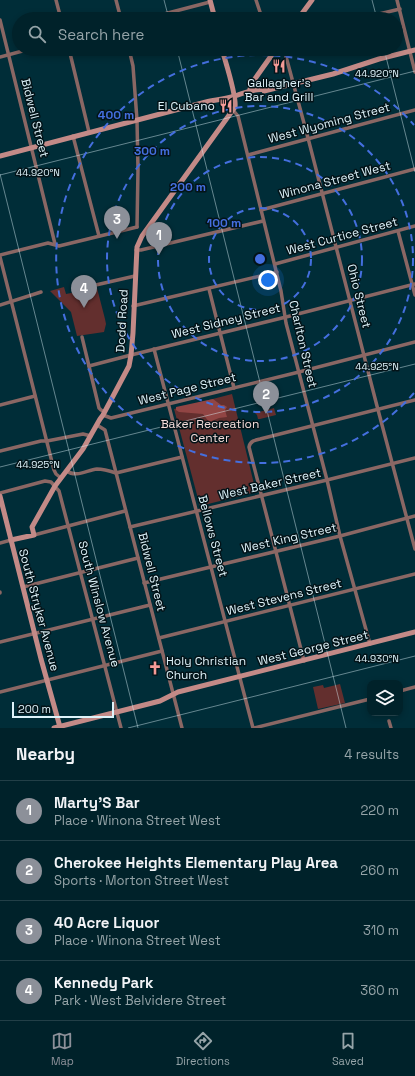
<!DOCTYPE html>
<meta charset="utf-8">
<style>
body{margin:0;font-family:"Space Grotesk",sans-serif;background:#0e2f36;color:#f1f3f6}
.controls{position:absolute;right:12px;bottom:12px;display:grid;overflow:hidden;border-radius:8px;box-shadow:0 2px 6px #0003}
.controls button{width:36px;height:36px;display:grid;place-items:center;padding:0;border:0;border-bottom:1px solid #223f47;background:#00222a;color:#f1f3f6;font:20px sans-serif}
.scale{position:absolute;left:12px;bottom:10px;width:102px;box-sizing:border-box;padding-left:4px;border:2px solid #def3fa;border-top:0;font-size:11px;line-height:14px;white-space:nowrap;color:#def3fa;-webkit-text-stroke:3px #031318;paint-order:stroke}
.you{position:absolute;left:268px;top:280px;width:14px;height:14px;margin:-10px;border:3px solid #fff;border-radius:50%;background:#1a73e8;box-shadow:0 0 0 6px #1a73e833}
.badge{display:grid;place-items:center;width:26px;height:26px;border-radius:50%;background:#8c9099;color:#fff;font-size:13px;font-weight:700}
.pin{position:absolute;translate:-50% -33px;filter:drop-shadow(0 1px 2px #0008)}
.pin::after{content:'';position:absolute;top:21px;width:14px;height:12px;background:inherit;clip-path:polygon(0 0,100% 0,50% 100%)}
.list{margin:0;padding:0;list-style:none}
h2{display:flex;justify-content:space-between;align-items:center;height:52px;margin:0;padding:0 16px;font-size:17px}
h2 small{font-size:13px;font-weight:400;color:#95a4a8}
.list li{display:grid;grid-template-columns:26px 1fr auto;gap:12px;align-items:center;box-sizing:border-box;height:60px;padding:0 16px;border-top:1px solid #223f47}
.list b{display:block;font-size:15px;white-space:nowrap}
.list p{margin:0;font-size:13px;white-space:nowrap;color:#95a4a8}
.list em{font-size:13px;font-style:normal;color:#95a4a8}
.icon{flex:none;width:22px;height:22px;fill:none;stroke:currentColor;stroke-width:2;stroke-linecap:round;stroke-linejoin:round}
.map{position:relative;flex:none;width:415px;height:728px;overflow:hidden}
.search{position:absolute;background:#00222a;box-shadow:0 2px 6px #0003;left:12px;right:12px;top:12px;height:44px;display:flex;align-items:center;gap:10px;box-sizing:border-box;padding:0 14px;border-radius:22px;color:#95a4a8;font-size:15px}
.sheet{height:292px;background:#00222a}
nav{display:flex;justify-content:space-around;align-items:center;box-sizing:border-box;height:56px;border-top:1px solid #223f47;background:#00222a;font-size:11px;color:#95a4a8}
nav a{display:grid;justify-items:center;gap:2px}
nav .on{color:#8c9099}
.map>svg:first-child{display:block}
.green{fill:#632f2e}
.forest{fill:#914544}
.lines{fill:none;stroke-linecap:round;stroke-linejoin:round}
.street{stroke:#8a6764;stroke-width:3.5}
.secondary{stroke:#c38a87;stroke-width:5}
.ticks{fill:none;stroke:#def3fa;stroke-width:1;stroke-opacity:0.45}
.ring{fill:none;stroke:#446fdf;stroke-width:2;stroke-dasharray:7 5}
.labels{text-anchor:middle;stroke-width:3;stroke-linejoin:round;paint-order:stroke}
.poi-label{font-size:12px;fill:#def3fa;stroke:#031318}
.street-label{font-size:12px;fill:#def3fa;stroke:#031318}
.park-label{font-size:12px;fill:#f4dcda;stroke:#031318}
.ticks-label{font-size:10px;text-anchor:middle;fill:#def3fa;stroke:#031318;stroke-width:3;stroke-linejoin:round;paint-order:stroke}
.centre{fill:#446fdf;stroke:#031318;stroke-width:2}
.ring-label{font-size:12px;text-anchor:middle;font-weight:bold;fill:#446fdf;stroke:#031318;stroke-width:3;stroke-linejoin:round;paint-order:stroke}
</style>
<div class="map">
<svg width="415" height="728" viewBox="0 0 415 728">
<rect width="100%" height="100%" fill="#002d38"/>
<g class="green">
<polygon points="64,287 66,294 76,292 78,297 83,299 89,295 90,289 97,288 105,319 106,324 104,332 77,336 71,312 50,291"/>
<polygon points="232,394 256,492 200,506 174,409"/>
<polygon points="274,408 276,415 260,419 258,419 257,415 255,413"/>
<polygon points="340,684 345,703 318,709 313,687 323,685 324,688"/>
</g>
<polygon class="forest" points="213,399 221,405 224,405 227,407 225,410 227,417 219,418 209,422 203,414 179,412 176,410 176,407"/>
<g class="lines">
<g class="street">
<polyline points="56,0 61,19"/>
<polyline points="116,0 121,19"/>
<polyline points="256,0 261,15 263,19"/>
<polyline points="397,0 415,72"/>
<polyline points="145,19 210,2"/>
<polyline points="358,19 400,9"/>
<polyline points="0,20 55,244"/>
<polyline points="69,49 89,132"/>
<polyline points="129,49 133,66 137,120 138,169 137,227"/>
<polyline points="284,49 308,138 377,406 415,549"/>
<polyline points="0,57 30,49"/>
<polyline points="233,110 238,116 281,291 286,323 327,480 340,536 370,644"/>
<polyline points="73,136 99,236"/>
<polyline points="248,155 415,110"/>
<polyline points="261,210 415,169"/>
<polyline points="398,231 415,295"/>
<polyline points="136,250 141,250 263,221"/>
<polyline points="0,255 48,243 59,246 137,227"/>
<polyline points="0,257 54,470 56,474 61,478"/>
<polyline points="275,264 415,226"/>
<polyline points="209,289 234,388"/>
<polyline points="82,292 87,287 135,276"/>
<polyline points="0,305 41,292"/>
<polyline points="133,306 277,272"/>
<polyline points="82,337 99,408 101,410 105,412"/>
<polyline points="154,349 253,728"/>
<polyline points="89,366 131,355 286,317 415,284"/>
<polyline points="0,405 35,396"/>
<polyline points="103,415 111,418 299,372 415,342"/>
<polyline points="97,425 105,430 182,728"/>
<polyline points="0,451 41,441 47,441 83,434 91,436"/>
<path d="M 67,471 C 76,478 87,470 97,469 C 104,469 110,471 116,473 L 182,457"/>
<polyline points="0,493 45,481 51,482 59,491 121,728"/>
<polyline points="130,527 327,480 415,458"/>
<polyline points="34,535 125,511"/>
<polyline points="0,543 11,540"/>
<polyline points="144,583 340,536 415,516"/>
<polyline points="23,587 138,558"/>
<polyline points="0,593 0,592"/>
<polyline points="159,638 415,574"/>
<polyline points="0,642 150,605"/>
<path d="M 304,661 L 249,447 C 250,441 255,440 260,439 L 415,400"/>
<polyline points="400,691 415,687"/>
<polyline points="0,692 162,651"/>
<polyline points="389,721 391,728"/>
<polyline points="254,728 370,699"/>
</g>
<g class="secondary">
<polyline points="210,0 215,19"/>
<polyline points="298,19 312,0"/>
<polyline points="250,91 250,89 252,83 276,49"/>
<polyline points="264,91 333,74 379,59 415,50"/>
<path d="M 0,156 L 206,102 C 215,100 225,99 235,96 C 245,92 256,88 266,90"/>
<polyline points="0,496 41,659 60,727"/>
<path d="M 11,540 L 34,535 L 32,527 L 55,486 L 83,449 L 100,419 L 103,415 L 129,366 L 131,355 L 133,333 L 137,247 L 142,236 L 235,107 C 237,96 225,61 222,49"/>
<polyline points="54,728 160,701 178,692 415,632"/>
</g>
</g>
<path class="ticks" d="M 164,0 L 169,19M 372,0 L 377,19M 177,49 L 346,728M 384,49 L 415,172M 0,174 L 138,728M 0,175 L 415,71M 0,467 L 415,364M 128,728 L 415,656"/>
<g class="ring">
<circle cx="260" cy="259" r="51"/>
<circle cx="260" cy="259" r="102"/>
<circle cx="260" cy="259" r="153"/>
<path d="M414 393A204 204 0 1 1 414 125"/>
</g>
<defs>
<g id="restaurant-bare" transform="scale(1.08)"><path d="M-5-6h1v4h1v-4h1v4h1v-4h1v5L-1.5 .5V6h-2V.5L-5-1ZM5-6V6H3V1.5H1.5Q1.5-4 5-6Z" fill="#f59b97" stroke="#031318" stroke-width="2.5" paint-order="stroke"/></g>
<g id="church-bare" transform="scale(1.08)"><path d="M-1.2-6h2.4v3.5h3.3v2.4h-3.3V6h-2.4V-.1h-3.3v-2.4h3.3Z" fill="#f59b97" stroke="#031318" stroke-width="2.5" paint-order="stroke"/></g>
</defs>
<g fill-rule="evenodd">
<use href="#restaurant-bare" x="279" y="66"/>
<use href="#restaurant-bare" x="226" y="106"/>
<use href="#church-bare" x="155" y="668"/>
</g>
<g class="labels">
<g class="poi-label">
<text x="279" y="87">Gallagher's<tspan x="279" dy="14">Bar and Grill</tspan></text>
<text x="215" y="110" text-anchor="end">El Cubano</text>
<text x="166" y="665" text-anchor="start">Holy Christian<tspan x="166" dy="14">Church</tspan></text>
</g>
<g class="street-label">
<text transform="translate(35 118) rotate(76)" y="4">Bidwell Street</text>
<text transform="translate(329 123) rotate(-15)" y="4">West Wyoming Street</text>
<text transform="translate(335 180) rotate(-15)" y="4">Winona Street West</text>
<text transform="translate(342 236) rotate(-15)" y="4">West Curtice Street</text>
<text transform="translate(359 296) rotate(76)" y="4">Ohio Street</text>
<text transform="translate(122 321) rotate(-87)" y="4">Dodd Road</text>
<text transform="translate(226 321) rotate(-14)" y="4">West Sidney Street</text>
<text transform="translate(303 344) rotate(77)" y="4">Charlton Street</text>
<text transform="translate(187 389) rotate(-14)" y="4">West Page Street</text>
<text transform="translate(270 484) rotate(-13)" y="4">West Baker Street</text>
<text transform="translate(213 536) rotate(75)" y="4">Bellows Street</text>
<text transform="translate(289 538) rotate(-13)" y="4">West King Street</text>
<text transform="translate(152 572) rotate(76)" y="4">Bidwell Street</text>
<text transform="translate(284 597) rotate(-14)" y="4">West Stevens Street</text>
<text transform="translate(99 604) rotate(75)" y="4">South Winslow Avenue</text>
<text transform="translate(39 610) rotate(75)" y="4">South Stryker Avenue</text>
<text transform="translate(313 648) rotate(-14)" y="4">West George Street</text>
</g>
<g class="park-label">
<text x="210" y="428">Baker Recreation<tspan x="210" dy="14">Center</tspan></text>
</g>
</g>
<g class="ticks-label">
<text x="377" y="77">44.920°N</text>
<text x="38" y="176">44.920°N</text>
<text x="377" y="370">44.925°N</text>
<text x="38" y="468">44.925°N</text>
<text x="377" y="662">44.930°N</text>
</g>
<circle cx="260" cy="259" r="6" class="centre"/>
<g class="ring-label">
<text x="116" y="119">400 m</text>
<text x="152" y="155">300 m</text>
<text x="188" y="191">200 m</text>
<text x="224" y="227">100 m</text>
</g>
</svg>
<div class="controls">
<button><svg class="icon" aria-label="layers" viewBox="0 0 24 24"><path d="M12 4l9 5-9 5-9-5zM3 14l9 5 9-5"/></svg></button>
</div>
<div class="scale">200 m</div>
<div class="you"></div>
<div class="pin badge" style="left:159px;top:255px">1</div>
<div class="pin badge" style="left:266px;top:414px">2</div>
<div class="pin badge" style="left:117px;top:239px">3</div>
<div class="pin badge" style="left:84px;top:308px">4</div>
<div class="search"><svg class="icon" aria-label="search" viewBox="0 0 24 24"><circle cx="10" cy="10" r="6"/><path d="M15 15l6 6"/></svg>Search here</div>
</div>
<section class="sheet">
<h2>Nearby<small>4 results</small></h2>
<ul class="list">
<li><span class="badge">1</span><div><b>Marty'S Bar</b><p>Place · Winona Street West</p></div><em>220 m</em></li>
<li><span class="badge">2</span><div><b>Cherokee Heights Elementary Play Area</b><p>Sports · Morton Street West</p></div><em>260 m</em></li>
<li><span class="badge">3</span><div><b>40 Acre Liquor</b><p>Place · Winona Street West</p></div><em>310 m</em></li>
<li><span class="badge">4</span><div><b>Kennedy Park</b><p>Park · West Belvidere Street</p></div><em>360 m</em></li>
</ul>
</section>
<nav>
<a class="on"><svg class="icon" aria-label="map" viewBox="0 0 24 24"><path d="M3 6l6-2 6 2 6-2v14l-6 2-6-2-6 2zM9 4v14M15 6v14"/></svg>Map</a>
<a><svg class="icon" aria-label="directions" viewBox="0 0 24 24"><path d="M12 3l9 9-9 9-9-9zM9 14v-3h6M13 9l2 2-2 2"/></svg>Directions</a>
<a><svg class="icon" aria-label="saved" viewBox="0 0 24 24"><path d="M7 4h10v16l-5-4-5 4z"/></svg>Saved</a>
</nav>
